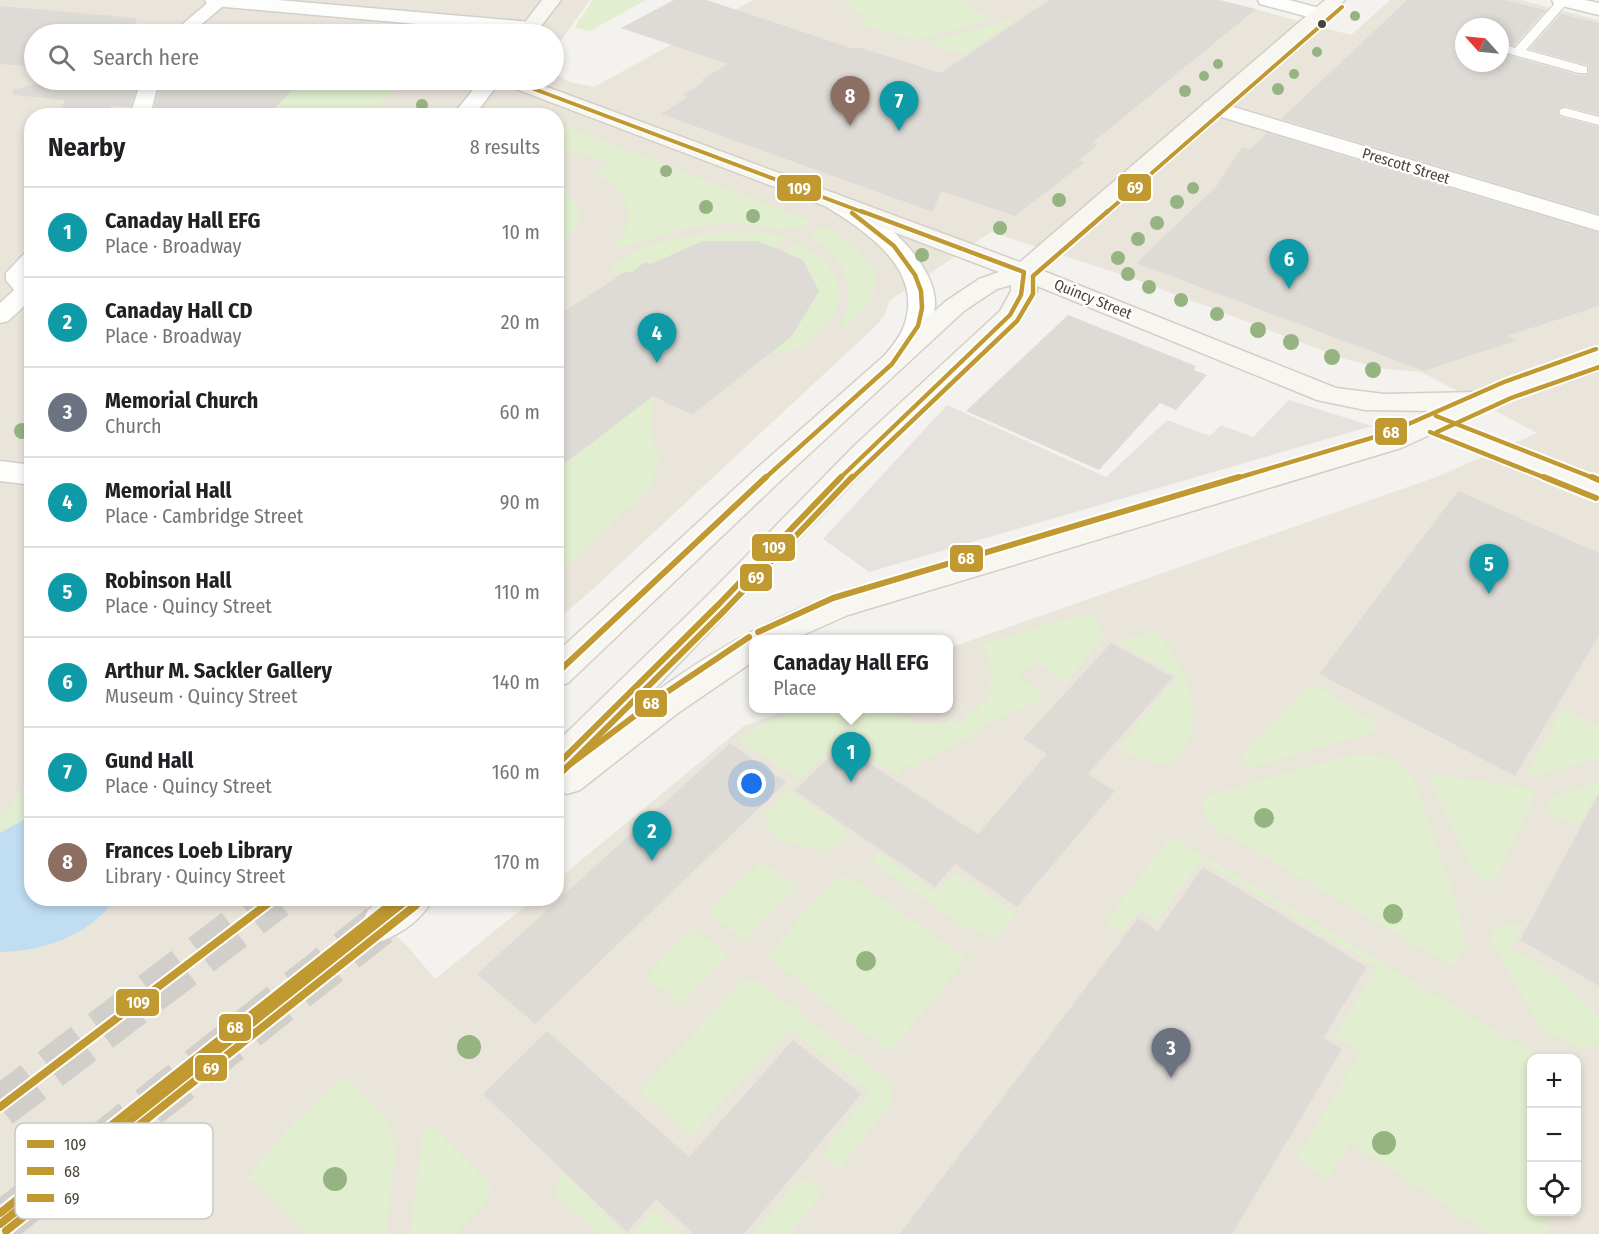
<!DOCTYPE html>
<meta charset="utf-8">
<style>
body{margin:0;font-family:"Fira Sans Condensed",sans-serif;background:#f6f6f6;color:#202124}
.controls{position:absolute;right:18px;bottom:18px;display:grid;overflow:hidden;border-radius:12px;box-shadow:0 3px 9px #0003}
.controls button{width:54px;height:54px;display:grid;place-items:center;padding:0;border:0;border-bottom:2px solid #e0e0e0;background:#fff;color:#202124;font:30px sans-serif}
.compass{position:absolute;left:1455px;top:18px;width:54px;height:54px;border-radius:50%;background:#fff;box-shadow:0 3px 9px #0003;rotate:297deg}
.you{position:absolute;left:752px;top:784px;width:21px;height:21px;margin:-15px;border:4px solid #fff;border-radius:50%;background:#1a73e8;box-shadow:0 0 0 9px #1a73e833}
.badge{display:grid;place-items:center;width:39px;height:39px;border-radius:50%;background:#868178;color:#fff;font-size:20px;font-weight:700}
.pin{position:absolute;translate:-50% -50px;filter:drop-shadow(0 2px 3px #0008)}
.pin::after{content:'';position:absolute;top:32px;width:21px;height:18px;background:inherit;clip-path:polygon(0 0,100% 0,50% 100%)}
.popup{position:absolute;left:749px;top:635px;width:204px;height:78px;box-sizing:border-box;display:grid;place-content:center;border-radius:12px;background:#fff;filter:drop-shadow(0 2px 4px #0005);font-size:20px;white-space:nowrap;color:#757577}
.popup b{font-size:22px;color:#202124}
.popup::after{content:'';position:absolute;left:50%;top:100%;margin-left:-12px;border:12px solid transparent;border-top-color:#fff}
.list{margin:0;padding:0;list-style:none}
h2{display:flex;justify-content:space-between;align-items:center;height:78px;margin:0;padding:0 24px;font-size:26px}
h2 small{font-size:20px;font-weight:400;color:#757577}
.list li{display:grid;grid-template-columns:39px 1fr auto;gap:18px;align-items:center;box-sizing:border-box;height:90px;padding:0 24px;border-top:2px solid #e0e0e0}
.list b{display:block;font-size:22px;white-space:nowrap}
.list p{margin:0;font-size:20px;white-space:nowrap;color:#757577}
.list em{font-size:20px;font-style:normal;color:#757577}
.icon{flex:none;width:33px;height:33px;fill:none;stroke:currentColor;stroke-width:2;stroke-linecap:round;stroke-linejoin:round}
.map{position:relative;flex:none;width:1599px;height:1234px;overflow:hidden}
.search{position:absolute;background:#fff;box-shadow:0 3px 9px #0003;left:24px;top:24px;width:540px;height:66px;display:flex;align-items:center;gap:15px;box-sizing:border-box;padding:0 21px;border-radius:33px;color:#757577;font-size:22px}
.panel{position:absolute;background:#fff;box-shadow:0 3px 9px #0003;left:24px;top:108px;width:540px;height:798px;border-radius:24px}
.map>svg:first-child{display:block}
.education{fill:#eae5da;fill-rule:evenodd}
.green{fill:#e1eecf}
.parking{fill:#e6e3df}
.water{fill:#c0ddf1}
.building{fill:#dedbd6}
.lines{fill:none;stroke-linecap:round;stroke-linejoin:round}
.secondary-tunnel{stroke:#d2cfca;stroke-width:42;stroke-dasharray:42 21;stroke-linecap:butt}
.service-casing{stroke:#d2d0cb;stroke-width:2}
.pedestrian-casing{stroke:#d2d0cb;stroke-width:3}
.minor-casing{stroke:#d2d0cb;stroke-width:3}
.tertiary-casing{stroke:#d2d0cb;stroke-width:3}
.secondary-casing{stroke:#d3cfc5;stroke-width:3}
.service{fill:#fdfdfc;fill-rule:evenodd}
.pedestrian{fill:#fdfdfc;fill-rule:evenodd}
.minor{fill:#fdfdfc;fill-rule:evenodd}
.tertiary{fill:#fdfdfc;fill-rule:evenodd}
.secondary{fill:#f7f6f1;fill-rule:evenodd}
.bus-1-far3-casing{stroke:#fff;stroke-width:7}
.bus-1-far2-casing{stroke:#fff;stroke-width:8}
.bus-1-far1-casing{stroke:#fff;stroke-width:10}
.bus-1-casing{stroke:#fff;stroke-width:12}
.bus-2-far3-casing{stroke:#fff;stroke-width:7}
.bus-2-far2-casing{stroke:#fff;stroke-width:8}
.bus-2-far1-casing{stroke:#fff;stroke-width:10}
.bus-2-casing{stroke:#fff;stroke-width:12}
.bus-3-far2-casing{stroke:#fff;stroke-width:8}
.bus-3-far1-casing{stroke:#fff;stroke-width:10}
.bus-3-casing{stroke:#fff;stroke-width:12}
.bus-1-far3{stroke:#c09931;stroke-width:4}
.bus-1-far2{stroke:#c09931;stroke-width:4.5}
.bus-1-far1{stroke:#c09931;stroke-width:6}
.bus-1{stroke:#c09931;stroke-width:8}
.bus-2-far3{stroke:#c09931;stroke-width:4}
.bus-2-far2{stroke:#c09931;stroke-width:4.5}
.bus-2-far1{stroke:#c09931;stroke-width:6}
.bus-2{stroke:#c09931;stroke-width:8}
.bus-3-far2{stroke:#c09931;stroke-width:4.5}
.bus-3-far1{stroke:#c09931;stroke-width:6}
.bus-3{stroke:#c09931;stroke-width:8}
.tree{fill:#96b382}
.bus-dot{fill:#4b4439;stroke:#fff;stroke-width:2}
.labels{text-anchor:middle;stroke-width:5;stroke-linejoin:round;paint-order:stroke}
.far-street-label{font-size:15px;fill:#4b4439;stroke:#fff}
.key{fill:#fff;stroke:#c9c7c4;stroke-width:1.5}
.key-label{font-size:16px;fill:#4b4439}
.line-badge{stroke:#fff;stroke-width:2}
.badge-label{font-size:16px;text-anchor:middle;font-weight:bold;fill:#fff}
</style>
<div class="map">
<svg width="1599" height="1234" viewBox="0 0 1599 1234">
<rect width="100%" height="100%" fill="#f4f2ee"/>
<path class="education" d="M 0,0 L 590,0 L 554,50 L 554,34 L 34,34 L 34,80 L 554,80 L 554,69 L 557,75 L 570,82 L 594,87 L 753,0 L 1221,0 L 1351,35 L 1390,0 L 1520,0 L 1599,20 L 1599,1234 L 0,1234 ZM 1464,27 L 1500,27 L 1500,63 L 1464,63 ZM 32,116 L 556,116 L 557,620 L 593,589 L 879,323 L 886,312 L 889,301 L 991,232 L 1132,278 L 1345,359 L 1386,369 L 1421,372 L 1537,433 L 1439,476 L 949,648 L 948,708 L 789,709 L 744,726 L 557,880 L 556,898 L 534,899 L 435,979 L 410,949 L 357,898 L 32,898 ZM 1532,1058 L 1576,1058 L 1576,1212 L 1532,1212 Z"/>
<g class="green">
<polygon points="593,0 646,0 590,31 576,28 576,25"/>
<polygon points="842,0 962,0 990,20 916,40 857,25 866,18"/>
<polygon points="1018,18 964,55 924,43"/>
<polygon points="302,80 404,80 372,115 267,116"/>
<path d="M 557,123 L 565,126 L 810,221 C 792,238 757,223 734,224 C 713,224 690,227 670,233 C 651,238 632,247 612,248 C 645,216 626,189 592,172 L 607,168 L 611,163 L 557,146 Z"/>
<path d="M 557,186 C 587,204 584,228 557,247 Z"/>
<path d="M 821,226 C 844,236 885,264 873,295 C 867,310 856,317 847,328 L 842,325 C 843,317 848,311 848,302 C 850,262 836,259 810,235 L 812,230 Z"/>
<path d="M 733,231 L 763,232 L 787,237 L 773,247 L 757,241 L 703,241 L 651,264 L 645,262 L 631,273 L 626,271 L 618,276 L 612,272 L 612,266 C 640,240 696,234 733,231 Z"/>
<path d="M 796,243 C 821,252 848,279 837,308 C 832,321 820,331 809,340 C 797,350 787,356 771,352 L 801,321 L 819,291 L 783,252 Z"/>
<polygon points="653,396 652,435 659,462 648,491 557,573 557,470"/>
<path d="M 1092,612 L 1105,638 L 1064,683 L 1037,662 L 1018,675 L 1046,698 L 1000,718 L 913,768 L 907,764 L 896,775 L 840,739 L 799,780 L 739,740 L 750,730 L 802,709 L 884,709 L 912,720 L 912,723 L 945,723 L 952,720 L 957,724 L 967,721 L 963,715 L 971,711 L 975,712 L 993,693 L 988,691 C 993,671 992,662 982,644 Z"/>
<path d="M 1156,631 C 1188,669 1218,733 1165,766 L 1133,756 L 1119,747 L 1178,676 L 1116,642 Z"/>
<polygon points="1312,686 1321,689 1375,723 1376,730 1372,733 1249,768 1242,762 1242,754 1306,689"/>
<polygon points="1563,709 1599,726 1599,759 1533,776 1527,773"/>
<path d="M 1368,754 C 1393,758 1405,761 1416,785 L 1456,902 L 1466,942 L 1453,967 L 1214,827 L 1205,817 L 1201,804 L 1206,796 L 1350,755 Z"/>
<path d="M 1432,774 L 1524,787 L 1536,792 L 1496,880 C 1486,883 1480,881 1473,873 L 1434,789 L 1430,779 Z"/>
<polygon points="31,777 31,816 0,833 0,820"/>
<polygon points="1599,781 1599,795 1596,794 1577,827 1546,810 1554,796"/>
<path d="M 788,790 L 850,833 C 845,837 840,843 835,847 C 822,855 792,842 777,839 L 766,827 L 767,818 L 763,815 Z"/>
<polygon points="1177,840 1541,1058 1532,1058 1532,1212 1554,1212 1544,1234 1490,1234 1351,1142 1328,1180 1297,1158 1360,1053 1335,1036 1377,967 1201,860 1157,921 1139,911 1122,934 1105,923 1167,841"/>
<polygon points="876,851 937,894 955,872 1016,914 1002,932 994,937 960,925 874,863 873,857"/>
<polygon points="762,861 797,886 744,941 709,913"/>
<polygon points="851,877 967,958 893,1049 887,1051 766,955 838,878"/>
<polygon points="1508,924 1521,927 1511,948 1561,978 1599,1015 1599,1046 1579,1048 1540,1028 1489,938 1496,927"/>
<polygon points="692,928 728,954 681,1005 646,977"/>
<polygon points="750,980 760,983 887,1079 894,1099 839,1170 822,1155 869,1092 791,1029 690,1136 640,1091 741,982"/>
<polygon points="345,1076 385,1116 398,1151 391,1183 387,1234 308,1234 258,1184 246,1179 291,1125"/>
<polygon points="427,1127 433,1128 491,1185 486,1203 454,1234 410,1234 423,1133"/>
<polygon points="561,1172 625,1234 600,1234 555,1195"/>
<polygon points="801,1178 822,1194 790,1234 752,1234"/>
<polygon points="653,1209 680,1234 632,1234"/>
</g>
<polygon class="parking" points="1289,400 1372,426 869,572 823,539 947,405 1106,477 1167,420 1210,436 1221,425 1253,437"/>
<path class="water" d="M 31,816 L 32,898 L 115,899 C 89,936 44,951 0,952 L 0,833 Z"/>
<g class="building">
<polygon points="674,0 707,0 854,49 858,47 941,73 1049,0 1217,0 1256,9 1092,143 1098,145 1078,160 1085,162 1015,216 941,191 933,212 661,114 688,97 683,95 705,81 701,80 728,64 621,28"/>
<polygon points="1407,0 1504,0 1546,10 1514,45 1500,41 1500,27 1464,27 1464,63 1500,63 1500,53 1578,75 1587,75 1589,73 1588,65 1530,49 1561,14 1599,23 1599,115 1566,106 1557,111 1560,117 1599,127 1599,214 1281,119"/>
<polygon points="0,6 137,18 132,34 34,34 34,67 0,64"/>
<polygon points="54,80 139,80 130,107 111,105 108,116 59,116 65,100 13,95 12,90"/>
<polygon points="161,80 302,80 267,116 214,116 154,109"/>
<polygon points="1267,133 1599,233 1599,306 1507,336 1518,340 1424,371 1136,263 1216,187 1242,147 1249,149 1252,147"/>
<polygon points="703,241 757,241 778,249 803,260 819,291 792,336 692,415 653,396 556,470 556,317 626,271 631,273 645,262 651,264"/>
<polygon points="1068,315 1196,366 1194,370 1207,375 1176,410 1160,403 1099,470 966,411"/>
<polygon points="1458,491 1599,553 1599,635 1515,776 1319,674"/>
<polygon points="1111,643 1173,677 1088,774 1115,791 1017,907 955,864 935,887 795,791 841,745 978,834 1047,754 1023,739"/>
<polygon points="730,743 786,782 535,1024 477,974"/>
<polygon points="1599,793 1599,986 1520,940"/>
<polygon points="1203,867 1367,967 1323,1038 1342,1049 1232,1234 900,1234 1138,918 1158,931"/>
<polygon points="547,1031 689,1157 793,1040 861,1094 744,1234 694,1234 656,1199 627,1232 483,1094"/>
</g>
<g class="lines">
<g class="secondary-tunnel">
<polyline points="0,1107 276,898"/>
<polyline points="0,1224 382,923"/>
</g>
<g class="service-casing">
<g id="service">
<polygon points="1558,0 1569,1 1526,50 1587,67 1587,73 1579,73 1500,51 1500,43 1515,48"/>
<polygon points="1565,108 1599,117 1599,125 1561,115 1559,112 1561,109"/>
</g>
</g>
<g class="pedestrian-casing">
<g id="pedestrian">
<polygon points="211,0 229,1 190,34 171,34"/>
<polygon points="141,80 159,80 150,116 130,116"/>
<polygon points="32,252 32,272 28,275 32,280 32,299 8,321 0,323 0,303 14,290 6,280 6,273 24,254"/>
</g>
</g>
<g class="minor-casing">
<g id="minor">
<polygon points="205,0 278,0 530,22 537,24 540,28 537,32 530,34 214,6 207,4"/>
<polygon points="1258,0 1289,0 1327,10 1330,14 1327,18 1320,20 1260,4"/>
<polygon points="1552,0 1585,0 1599,3 1599,15 1554,4"/>
<polygon points="1213,101 1599,216 1599,231 1205,112 1202,107 1205,102"/>
</g>
</g>
<g class="tertiary-casing">
<g id="tertiary">
<polygon points="481,80 501,80 474,116 452,116"/>
<path d="M 830,192 C 869,202 938,262 935,306 C 933,324 925,338 915,352 C 905,366 900,374 882,370 L 878,364 C 887,352 899,340 904,326 C 925,268 864,230 822,204 L 818,199 L 822,194 Z"/>
<polygon points="0,461 32,465 32,485 0,481"/>
</g>
</g>
<g class="secondary-casing">
<g id="secondary">
<polygon points="542,0 561,0 535,34 516,34"/>
<path d="M 1325,0 L 1345,0 L 1041,270 L 1336,388 L 1384,394 L 1479,392 L 1599,349 L 1599,366 L 1518,396 L 1457,423 L 1599,479 L 1599,500 L 1432,434 L 1401,448 L 848,615 L 792,640 L 754,640 L 754,661 L 678,713 L 580,790 L 567,794 L 556,790 L 556,743 L 707,596 L 855,445 L 1000,311 L 1011,291 L 1011,285 L 997,289 L 964,311 L 778,483 L 568,683 L 556,687 L 556,653 L 756,469 L 946,301 L 979,279 L 999,272 L 503,84 L 500,80 L 528,80 L 1020,262 ZM 1037,286 L 1317,400 L 1365,410 L 1435,411 L 1381,434 L 824,599 C 758,624 699,659 642,702 L 875,459 L 1019,321 L 1037,291 Z"/>
<path d="M 383,898 L 433,898 C 424,918 402,933 382,941 L 368,936 L 362,923 L 368,910 Z"/>
</g>
</g>
<use href="#service" class="service"/>
<use href="#pedestrian" class="pedestrian"/>
<use href="#minor" class="minor"/>
<use href="#tertiary" class="tertiary"/>
<use href="#secondary" class="secondary"/>
<g class="bus-1-far3-casing">
<polyline id="bus-1-far3" points="510,80 865,213"/>
</g>
<g class="bus-1-far2-casing">
<g id="bus-1-far2">
<polyline points="764,479 892,364 918,326 922,308 921,291 915,275 894,246 852,213"/>
<polyline points="839,479 1010,315 1021,295 1024,272 861,211"/>
</g>
</g>
<g class="bus-1-far1-casing">
<g id="bus-1-far1">
<polyline points="556,674 766,477"/>
<polyline points="556,766 719,604 841,477"/>
</g>
</g>
<g class="bus-1-casing">
<g id="bus-1">
<polyline points="0,1107 275,898"/>
<polyline points="0,1224 409,898"/>
</g>
</g>
<g class="bus-2-far3-casing">
<polyline id="bus-2-far3" points="1106,213 1342,7"/>
</g>
<g class="bus-2-far2-casing">
<g id="bus-2-far2">
<polyline points="1430,432 1548,479"/>
<polyline points="1437,432 1511,398 1599,367"/>
<polyline points="851,479 1017,321 1033,294 1033,276 1108,211"/>
</g>
</g>
<g class="bus-2-far1-casing">
<g id="bus-2-far1">
<polyline points="1544,477 1596,498"/>
<polyline points="562,772 725,610 852,477"/>
</g>
</g>
<g class="bus-2-casing">
<polyline id="bus-2" points="6,1231 416,905"/>
</g>
<g class="bus-3-far2-casing">
<g id="bus-3-far2">
<polyline points="1436,416 1596,479"/>
<polyline points="1234,479 1388,433 1504,382 1596,349"/>
</g>
</g>
<g class="bus-3-far1-casing">
<g id="bus-3-far1">
<polyline points="1592,477 1599,480"/>
<polyline points="758,632 833,598 1239,477"/>
<polyline points="556,775 661,696 749,637"/>
</g>
</g>
<g class="bus-3-casing">
<polyline id="bus-3" points="0,1213 399,898"/>
</g>
<use href="#bus-1-far3" class="bus-1-far3"/>
<use href="#bus-1-far2" class="bus-1-far2"/>
<use href="#bus-1-far1" class="bus-1-far1"/>
<use href="#bus-1" class="bus-1"/>
<use href="#bus-2-far3" class="bus-2-far3"/>
<use href="#bus-2-far2" class="bus-2-far2"/>
<use href="#bus-2-far1" class="bus-2-far1"/>
<use href="#bus-2" class="bus-2"/>
<use href="#bus-3-far2" class="bus-3-far2"/>
<use href="#bus-3-far1" class="bus-3-far1"/>
<use href="#bus-3" class="bus-3"/>
</g>
<g class="tree">
<circle cx="1355" cy="16" r="5"/>
<circle cx="1317" cy="52" r="5"/>
<circle cx="1218" cy="64" r="5"/>
<circle cx="1294" cy="74" r="5"/>
<circle cx="1204" cy="76" r="5"/>
<circle cx="1278" cy="89" r="6"/>
<circle cx="1185" cy="91" r="6"/>
<circle cx="422" cy="105" r="6"/>
<circle cx="666" cy="171" r="6"/>
<circle cx="1193" cy="188" r="6"/>
<circle cx="1059" cy="200" r="7"/>
<circle cx="1177" cy="202" r="7"/>
<circle cx="706" cy="207" r="7"/>
<circle cx="753" cy="216" r="7"/>
<circle cx="1157" cy="223" r="7"/>
<circle cx="1000" cy="228" r="7"/>
<circle cx="1138" cy="239" r="7"/>
<circle cx="922" cy="255" r="7"/>
<circle cx="1118" cy="258" r="7"/>
<circle cx="1128" cy="274" r="7"/>
<circle cx="1149" cy="287" r="7"/>
<circle cx="1181" cy="300" r="7"/>
<circle cx="1217" cy="314" r="7"/>
<circle cx="1258" cy="330" r="8"/>
<circle cx="1291" cy="342" r="8"/>
<circle cx="1332" cy="357" r="8"/>
<circle cx="1373" cy="370" r="8"/>
<circle cx="22" cy="431" r="8"/>
<circle cx="1264" cy="818" r="10"/>
<circle cx="1393" cy="914" r="10"/>
<circle cx="866" cy="961" r="10"/>
<circle cx="469" cy="1047" r="12"/>
<circle cx="1384" cy="1143" r="12"/>
<circle cx="335" cy="1179" r="12"/>
</g>
<circle class="bus-dot" cx="1322" cy="24" r="5"/>
<g class="labels">
<g class="far-street-label">
<text transform="translate(1406 166) rotate(17)" y="5">Prescott Street</text>
<text transform="translate(1093 299) rotate(22)" y="5">Quincy Street</text>
</g>
</g>
<rect x="15" y="1123" width="198" height="96" rx="9" class="key"/>
<rect x="27" y="1140" width="27" height="8" fill="#c09931"/>
<rect x="27" y="1167" width="27" height="8" fill="#c09931"/>
<rect x="27" y="1194" width="27" height="8" fill="#c09931"/>
<g class="key-label">
<text x="64" y="1150">109</text>
<text x="64" y="1177">68</text>
<text x="64" y="1204">69</text>
</g>
<g class="line-badge">
<rect x="1117" y="173" width="35" height="29" rx="6" fill="#c09931"/>
<rect x="776" y="174" width="46" height="28" rx="6" fill="#c09931"/>
<rect x="1374" y="417" width="34" height="29" rx="6" fill="#c09931"/>
<rect x="751" y="533" width="45" height="29" rx="6" fill="#c09931"/>
<rect x="949" y="544" width="35" height="29" rx="6" fill="#c09931"/>
<rect x="739" y="563" width="34" height="29" rx="6" fill="#c09931"/>
<rect x="634" y="689" width="34" height="29" rx="6" fill="#c09931"/>
<rect x="115" y="988" width="45" height="29" rx="6" fill="#c09931"/>
<rect x="218" y="1013" width="34" height="29" rx="6" fill="#c09931"/>
<rect x="194" y="1054" width="34" height="28" rx="6" fill="#c09931"/>
</g>
<g class="badge-label">
<text x="1135" y="193">69</text>
<text x="799" y="194">109</text>
<text x="1391" y="438">68</text>
<text x="774" y="553">109</text>
<text x="966" y="564">68</text>
<text x="756" y="583">69</text>
<text x="651" y="709">68</text>
<text x="138" y="1008">109</text>
<text x="235" y="1033">68</text>
<text x="211" y="1074">69</text>
</g>
</svg>
<div class="controls">
<button>+</button>
<button>−</button>
<button><svg class="icon" aria-label="locate" viewBox="0 0 24 24"><circle cx="12" cy="12" r="6"/><path d="M12 2v4M12 18v4M2 12h4M18 12h4"/></svg></button>
</div>
<svg class="compass" viewBox="-18 -18 36 36"><path d="M0-13l5 13h-10z" fill="#e53935"/><path d="M0 13l5-13h-10z" fill="#757577"/></svg>
<div class="you"></div>
<div class="pin badge" style="left:851px;top:782px;background:#0f9aa8">1</div>
<div class="popup"><b>Canaday Hall EFG</b>Place</div>
<div class="pin badge" style="left:652px;top:861px;background:#0f9aa8">2</div>
<div class="pin badge" style="left:1171px;top:1078px;background:#6b7280">3</div>
<div class="pin badge" style="left:657px;top:363px;background:#0f9aa8">4</div>
<div class="pin badge" style="left:1489px;top:594px;background:#0f9aa8">5</div>
<div class="pin badge" style="left:1289px;top:289px;background:#0f9aa8">6</div>
<div class="pin badge" style="left:899px;top:131px;background:#0f9aa8">7</div>
<div class="pin badge" style="left:850px;top:126px;background:#8d6e63">8</div>
<div class="search"><svg class="icon" aria-label="search" viewBox="0 0 24 24"><circle cx="10" cy="10" r="6"/><path d="M15 15l6 6"/></svg>Search here</div>
<section class="panel">
<h2>Nearby<small>8 results</small></h2>
<ul class="list">
<li><span class="badge" style="background:#0f9aa8">1</span><div><b>Canaday Hall EFG</b><p>Place · Broadway</p></div><em>10 m</em></li>
<li><span class="badge" style="background:#0f9aa8">2</span><div><b>Canaday Hall CD</b><p>Place · Broadway</p></div><em>20 m</em></li>
<li><span class="badge" style="background:#6b7280">3</span><div><b>Memorial Church</b><p>Church</p></div><em>60 m</em></li>
<li><span class="badge" style="background:#0f9aa8">4</span><div><b>Memorial Hall</b><p>Place · Cambridge Street</p></div><em>90 m</em></li>
<li><span class="badge" style="background:#0f9aa8">5</span><div><b>Robinson Hall</b><p>Place · Quincy Street</p></div><em>110 m</em></li>
<li><span class="badge" style="background:#0f9aa8">6</span><div><b>Arthur M. Sackler Gallery</b><p>Museum · Quincy Street</p></div><em>140 m</em></li>
<li><span class="badge" style="background:#0f9aa8">7</span><div><b>Gund Hall</b><p>Place · Quincy Street</p></div><em>160 m</em></li>
<li><span class="badge" style="background:#8d6e63">8</span><div><b>Frances Loeb Library</b><p>Library · Quincy Street</p></div><em>170 m</em></li>
</ul>
</section>
</div>
